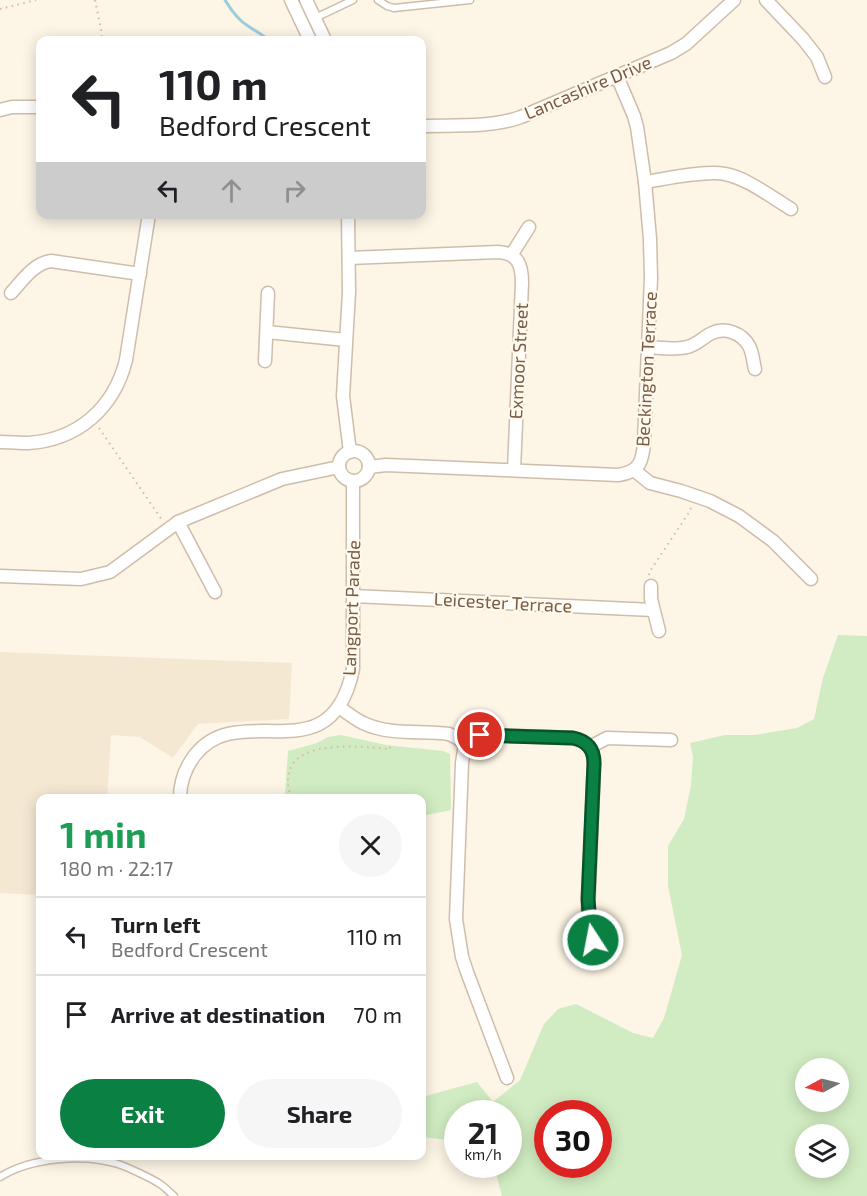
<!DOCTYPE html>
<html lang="en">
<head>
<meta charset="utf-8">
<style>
  body { margin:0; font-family:"Exo 2",sans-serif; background:#f6f6f6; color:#202124; height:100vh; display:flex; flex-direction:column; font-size:22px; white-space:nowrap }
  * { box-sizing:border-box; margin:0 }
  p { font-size:20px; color:#757577 }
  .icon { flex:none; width:33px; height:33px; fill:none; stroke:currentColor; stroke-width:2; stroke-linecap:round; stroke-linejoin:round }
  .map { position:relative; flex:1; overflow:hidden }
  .sheet { position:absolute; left:36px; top:794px; width:390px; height:366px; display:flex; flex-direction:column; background:#fff; border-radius:12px; box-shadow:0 3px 15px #0003 }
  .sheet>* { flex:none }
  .top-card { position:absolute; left:36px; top:36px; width:390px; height:183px; border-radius:12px; box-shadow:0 3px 15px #0003; background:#fff; color:#202124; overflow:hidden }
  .needle { width:39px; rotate:263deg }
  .buttons { position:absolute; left:795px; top:1058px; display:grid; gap:12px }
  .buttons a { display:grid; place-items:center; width:54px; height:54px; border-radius:50%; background:#fff; box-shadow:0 3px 15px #0003; font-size:30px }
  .speed { position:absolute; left:444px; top:1100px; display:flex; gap:12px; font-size:30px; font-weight:700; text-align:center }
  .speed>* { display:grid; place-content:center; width:78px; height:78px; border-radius:50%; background:#fff; box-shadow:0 3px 15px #0003; line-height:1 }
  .speed small { font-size:15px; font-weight:400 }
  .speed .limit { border:9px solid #d22; background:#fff; color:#111 }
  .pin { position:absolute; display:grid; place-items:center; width:51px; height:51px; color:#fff; margin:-26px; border:3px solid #fff; border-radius:50%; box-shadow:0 2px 6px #0007 }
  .me { position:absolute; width:66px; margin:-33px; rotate:349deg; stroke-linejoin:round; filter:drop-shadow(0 0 4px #0008) }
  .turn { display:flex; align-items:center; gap:21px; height:126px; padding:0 24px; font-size:27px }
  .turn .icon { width:78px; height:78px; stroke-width:2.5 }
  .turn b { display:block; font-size:42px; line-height:51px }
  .lanes { display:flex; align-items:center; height:57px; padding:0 24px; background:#0003; justify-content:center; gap:30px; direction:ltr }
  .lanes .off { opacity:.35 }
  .round { display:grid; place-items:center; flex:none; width:63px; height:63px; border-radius:32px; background:#f6f6f6 }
  .summary { display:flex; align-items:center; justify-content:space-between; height:102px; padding:0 24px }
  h1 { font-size:36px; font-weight:700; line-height:45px; color:#1e9e55 }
  .action { display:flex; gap:12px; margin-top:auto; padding:12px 24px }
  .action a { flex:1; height:69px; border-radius:36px; background:#0b8043; color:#fff; font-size:24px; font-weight:700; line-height:69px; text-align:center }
  .action a+a { background:#f6f6f6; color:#202124 }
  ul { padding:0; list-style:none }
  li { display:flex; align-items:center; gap:18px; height:78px; padding:0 24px; border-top:2px solid #e0e0e0 }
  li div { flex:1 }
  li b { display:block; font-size:22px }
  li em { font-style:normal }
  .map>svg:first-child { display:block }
  .residential { fill:#f5e8d3 }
  .green { fill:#d1ecc2; fill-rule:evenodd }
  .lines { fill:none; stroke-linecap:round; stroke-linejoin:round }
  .stream { stroke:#9ecdda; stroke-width:3 }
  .service-casing { stroke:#cfbdab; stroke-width:9 }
  .minor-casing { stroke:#cfbdab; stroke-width:15 }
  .path { stroke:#d9b99e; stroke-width:2; stroke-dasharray:1.5 4.5; stroke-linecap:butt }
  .service { stroke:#fff; stroke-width:6 }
  .minor { stroke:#fff; stroke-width:12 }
  .route-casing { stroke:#07532c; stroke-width:15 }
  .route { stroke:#0b8043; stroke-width:10 }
  .labels { text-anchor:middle; stroke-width:4.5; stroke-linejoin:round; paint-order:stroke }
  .street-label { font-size:18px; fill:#785c49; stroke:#fff9ec }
</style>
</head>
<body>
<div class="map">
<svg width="867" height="1196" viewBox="0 0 867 1196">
  <rect width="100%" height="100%" fill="#fdf5e5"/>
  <polygon class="residential" points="0,652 292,663 289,719 198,724 173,758 140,737 111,735 107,798 40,798 40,895 0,893"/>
  <g class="green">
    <path d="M838,635L867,636V1196H502L494,1166L491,1164H508V1113H458L457,1141L422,1137V1097L477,1082L493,1102L520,1080L544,1024L558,1009L576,1004L633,1033L653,1038L664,1018L682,955L668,886V846L684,819L691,785L693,757L690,743L725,735H755L797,728L814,719L823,678ZM806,1068H838V1101H806ZM548,1113H598V1164H548ZM806,1134H838V1167H806Z"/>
    <polygon points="341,735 386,745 443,751 450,754 451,810 422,816 422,798 281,798 285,795 288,751 317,743 328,737"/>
  </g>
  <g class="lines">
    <path class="stream" d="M225,0C231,10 238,20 248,26C255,31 262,34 268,40"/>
    <g class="service-casing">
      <g id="service">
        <polyline points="378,0 387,6 394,8 470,0"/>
        <polyline points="313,19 353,0"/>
        <path d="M0,1177C30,1158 84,1153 118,1164C127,1167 151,1178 160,1184C165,1187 169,1192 174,1196"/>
      </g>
    </g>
    <g class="minor-casing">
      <g id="minor">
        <polyline points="291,0 310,40"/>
        <polyline points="306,0 325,40"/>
        <polyline points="766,0 803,39 817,57 825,77"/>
        <polyline points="0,110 12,107 40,107"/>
        <path d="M422,126C454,125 490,128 521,117L671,53L686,44L734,0"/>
        <path d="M645,182C665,179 706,170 725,174C747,178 771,197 791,209"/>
        <polyline points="348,214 349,292 343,396 350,452"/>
        <polyline points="512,254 529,227"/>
        <path d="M349,258L498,252C518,253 522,265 522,283L514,470"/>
        <path d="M11,293C22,281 34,263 51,261L140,274"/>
        <polyline points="267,332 346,340"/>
        <path d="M648,347C661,348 674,350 687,347C697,345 703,337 712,333C725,327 742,333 749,346C753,353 753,362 755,369"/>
        <polyline points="265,361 268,293"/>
        <path d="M0,442C9,442 19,443 28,443C78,440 114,408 126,360L149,214"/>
        <circle cx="354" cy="466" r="15"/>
        <path d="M369,467L386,465L618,475C640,472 643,461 644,441L651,278L650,239L645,182L637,127L634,116L617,76"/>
        <polyline points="634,470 650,483 681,491 710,501 739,516 773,541 811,579"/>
        <polyline points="178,522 215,592"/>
        <polyline points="0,576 81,579 110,572 178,522 282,479 339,467"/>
        <polyline points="651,586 651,599 659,631"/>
        <polyline points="353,596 653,610"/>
        <path d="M339,707C347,713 355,719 363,723C391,736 420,730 449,734L457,738L465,744"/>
        <path d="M465,744L474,737L486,735L573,738C587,741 594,749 594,763L588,912L593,940L606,959"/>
        <polyline points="465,744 462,763 456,919 462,957 467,972 507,1078"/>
        <polyline points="590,747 607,738 671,740"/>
        <path d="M180,798C180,782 185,768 195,755C240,697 331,778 353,669V481"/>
      </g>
    </g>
    <g class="path">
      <polyline points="95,0 102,34 101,40"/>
      <polyline points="0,9 36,0"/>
      <polyline points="99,428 162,520"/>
      <polyline points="649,575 650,571 688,514 692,506"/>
      <path d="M291,798C271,736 354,746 390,749V743"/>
    </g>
    <use href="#service" class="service"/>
    <use href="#minor" class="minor"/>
  </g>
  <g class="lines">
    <g class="route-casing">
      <path id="route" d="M480,735L573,738C587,741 594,749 594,763L588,899L590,926L593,940"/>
    </g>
    <use href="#route" class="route"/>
  </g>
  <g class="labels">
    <g class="street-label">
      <text transform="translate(588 88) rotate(-23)" y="6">Lancashire Drive</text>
      <text transform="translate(519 361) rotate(-87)" y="6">Exmoor Street</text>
      <text transform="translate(647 369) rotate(-87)" y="6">Beckington Terrace</text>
      <text transform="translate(503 603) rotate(3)" y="6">Leicester Terrace</text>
      <text transform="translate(352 608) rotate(-88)" y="6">Langport Parade</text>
    </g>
  </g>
</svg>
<div class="buttons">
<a><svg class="needle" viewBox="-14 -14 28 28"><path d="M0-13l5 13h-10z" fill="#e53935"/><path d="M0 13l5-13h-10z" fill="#757577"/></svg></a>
<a><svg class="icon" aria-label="layers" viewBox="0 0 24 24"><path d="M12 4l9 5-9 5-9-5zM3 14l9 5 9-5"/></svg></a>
</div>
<div class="speed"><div>21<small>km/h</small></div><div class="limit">30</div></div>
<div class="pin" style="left:480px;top:735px;background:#d93025"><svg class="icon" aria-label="arrive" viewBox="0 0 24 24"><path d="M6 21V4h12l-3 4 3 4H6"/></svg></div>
<svg class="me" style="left:593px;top:940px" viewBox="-20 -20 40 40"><circle r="17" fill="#0b8043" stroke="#fff" stroke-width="3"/><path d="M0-11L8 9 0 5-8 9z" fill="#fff"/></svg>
<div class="top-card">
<div class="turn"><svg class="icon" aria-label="left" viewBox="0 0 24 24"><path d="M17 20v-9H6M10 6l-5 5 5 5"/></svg><div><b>110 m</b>Bedford Crescent</div></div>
<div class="lanes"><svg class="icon" aria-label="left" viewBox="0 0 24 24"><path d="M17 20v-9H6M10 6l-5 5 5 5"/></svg><svg class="icon off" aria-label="ahead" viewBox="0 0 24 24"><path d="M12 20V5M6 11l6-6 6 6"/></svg><svg class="icon off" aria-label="right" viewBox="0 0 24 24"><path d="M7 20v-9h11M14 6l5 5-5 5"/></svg></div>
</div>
<section class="sheet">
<div class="summary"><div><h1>1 min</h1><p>180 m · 22:17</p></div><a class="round"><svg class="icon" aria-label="close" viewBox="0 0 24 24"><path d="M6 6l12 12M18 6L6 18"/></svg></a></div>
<ul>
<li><svg class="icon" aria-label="left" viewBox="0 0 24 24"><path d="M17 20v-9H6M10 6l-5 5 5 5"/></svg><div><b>Turn left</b><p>Bedford Crescent</p></div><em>110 m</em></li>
<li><svg class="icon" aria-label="arrive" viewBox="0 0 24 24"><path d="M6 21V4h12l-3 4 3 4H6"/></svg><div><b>Arrive at destination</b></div><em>70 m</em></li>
</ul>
<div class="action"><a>Exit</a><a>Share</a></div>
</section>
</div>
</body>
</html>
